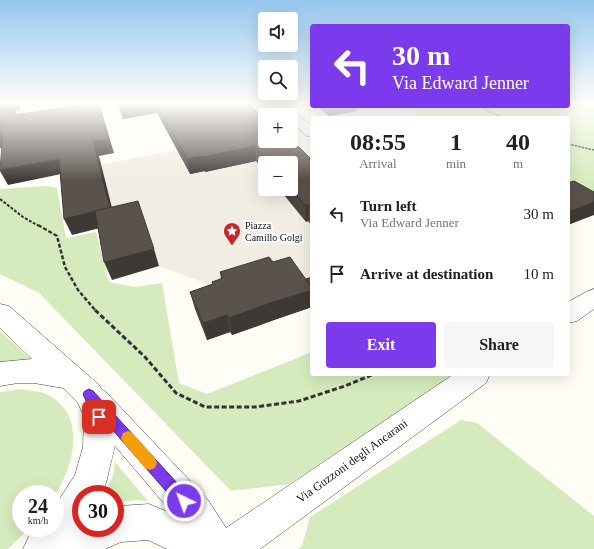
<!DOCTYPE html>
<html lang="en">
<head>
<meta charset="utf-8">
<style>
  body { margin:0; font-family:Georgia,serif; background:#f6f6f6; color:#202124; height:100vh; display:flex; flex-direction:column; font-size:15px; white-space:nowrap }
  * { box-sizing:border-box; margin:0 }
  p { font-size:13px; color:#757577 }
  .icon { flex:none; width:22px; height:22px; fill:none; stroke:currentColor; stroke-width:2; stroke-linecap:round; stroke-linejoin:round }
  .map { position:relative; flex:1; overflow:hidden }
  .drawer { position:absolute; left:310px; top:116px; width:260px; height:260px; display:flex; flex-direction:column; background:#fff; border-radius:4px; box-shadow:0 4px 16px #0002 }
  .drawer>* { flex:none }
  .banner { position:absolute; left:310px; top:24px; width:260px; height:84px; border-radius:4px; box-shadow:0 4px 16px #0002; background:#7c3aed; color:#fff; overflow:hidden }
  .fabs { position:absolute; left:258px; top:12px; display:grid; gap:8px }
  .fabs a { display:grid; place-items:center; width:40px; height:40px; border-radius:4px; background:#fff; box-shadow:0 4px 16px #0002; font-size:20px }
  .speed { position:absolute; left:12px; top:485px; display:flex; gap:8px; font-size:20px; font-weight:700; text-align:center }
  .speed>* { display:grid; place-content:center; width:52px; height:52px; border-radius:50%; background:#fff; box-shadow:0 4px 16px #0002; line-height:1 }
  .speed small { font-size:10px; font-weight:400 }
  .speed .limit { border:6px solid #d22; background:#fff; color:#111 }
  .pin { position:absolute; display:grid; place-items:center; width:34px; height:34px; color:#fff; margin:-17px; border-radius:8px; box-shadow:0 2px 6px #0006 }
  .me { position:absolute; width:44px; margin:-22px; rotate:318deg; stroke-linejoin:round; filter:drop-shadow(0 0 3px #0008) }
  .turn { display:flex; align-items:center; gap:14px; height:84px; padding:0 16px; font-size:18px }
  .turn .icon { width:52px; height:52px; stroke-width:2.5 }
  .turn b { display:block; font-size:28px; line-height:34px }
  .eta { display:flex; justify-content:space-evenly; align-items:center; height:68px; text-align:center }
  .eta b { font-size:24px; font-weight:800; line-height:28px }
  .button { display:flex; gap:8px; margin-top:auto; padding:8px 16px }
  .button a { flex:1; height:46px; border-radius:4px; background:#7c3aed; color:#fff; font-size:16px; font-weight:800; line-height:46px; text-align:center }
  .button a+a { background:#f6f6f6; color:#202124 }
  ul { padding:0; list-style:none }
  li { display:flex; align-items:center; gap:12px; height:60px; padding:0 16px }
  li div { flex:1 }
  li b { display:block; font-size:15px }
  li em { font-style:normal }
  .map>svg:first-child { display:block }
  .green { fill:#d5ebbd }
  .plaza { fill:#f1ede2 }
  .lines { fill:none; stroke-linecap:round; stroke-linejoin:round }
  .minor-casing { stroke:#444; stroke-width:1 }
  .path-far3 { stroke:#333; stroke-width:1.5; stroke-dasharray:2.5 1; stroke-linecap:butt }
  .path-far2 { stroke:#333; stroke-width:2; stroke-dasharray:3 1.5; stroke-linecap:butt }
  .path-far1 { stroke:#333; stroke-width:2.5; stroke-dasharray:4 2; stroke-linecap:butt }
  .path { stroke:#333; stroke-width:3; stroke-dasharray:5 2.5; stroke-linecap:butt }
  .minor { fill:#fff; fill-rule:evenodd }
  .wall { fill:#4d4742 }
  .shaded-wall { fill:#3f3936 }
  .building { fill:#5a524d; stroke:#3f3936 }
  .route { fill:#7c3aed; stroke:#51269a }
  .slow { fill:#f59e0b }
  .labels { text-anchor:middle; stroke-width:4; stroke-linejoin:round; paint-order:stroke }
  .poi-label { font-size:10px; fill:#111; stroke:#fff; text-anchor:start }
  .near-street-label { font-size:12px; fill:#111; stroke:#fff }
</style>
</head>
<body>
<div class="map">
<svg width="594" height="549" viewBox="0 0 594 549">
  <rect width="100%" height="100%" fill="#fffdf5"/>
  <g class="green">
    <path d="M568,104H594V208L568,198V118H427C418,113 409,111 401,106H568Z"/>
    <polygon points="46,186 57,188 66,238 96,232 109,282 135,287 162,283 179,383 207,394 312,352 312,374 458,374 289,484 231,491 39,293 0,274 0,189"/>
    <polygon points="0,331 33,361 0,365"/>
    <path d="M22,389C29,391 39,391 46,394C87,413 75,464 55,495L21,494V528H29L8,549H0V392Z"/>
    <polygon points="461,420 477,423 594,516 594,549 298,549 302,546 310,517"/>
    <polygon points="115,462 148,501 135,500 115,503 115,494 104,494 113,476"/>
  </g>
  <polygon class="plaza" points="175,150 190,174 260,160 265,167 265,189 280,189 279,190 291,205 294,204 295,209 305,222 308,221 312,226 312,301 224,290 159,266 116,225 99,165"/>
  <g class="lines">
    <g class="minor-casing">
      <g id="minor">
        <polygon points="48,104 66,104 64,107 40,115 0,123 0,115 32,109"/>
        <polygon points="272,104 285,104 312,126 312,137 307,136 291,122 291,115 283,115"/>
        <polygon points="594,289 594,309 577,321 568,323 568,302 586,292"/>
        <path d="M0,304L9,306L99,385L102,390L105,391L208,500L226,528L454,374H490L486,383L260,549H167L148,540L121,542L105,549H23L29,536L36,528H55V506L75,475L83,447L84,417L78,403L63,388L34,383H18L0,386V362L32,359L0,328ZM115,446L173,514L149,504L120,506L115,508V528H81V494H101L106,483Z"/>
      </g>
    </g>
    <g class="path-far3">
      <polyline points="476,106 504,118"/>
      <polyline points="568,144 594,150"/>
    </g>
    <polyline class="path-far2" points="0,199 23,217 39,226"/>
    <polyline class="path-far1" points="38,225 57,236 65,267 78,290 96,311"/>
    <polyline class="path" points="95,310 145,357 176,393 205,407 255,407 299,401 345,386 374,374"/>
    <use href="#minor" class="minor"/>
  </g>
  <g class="wall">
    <polygon points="118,104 249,104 265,141 312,160 312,226 308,221 306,222 279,189 291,189 291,163 265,163 265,172 256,161 205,172 205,171 190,174 157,113 123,119"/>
    <polygon points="316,106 358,106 357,111 329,116"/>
    <polygon points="273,262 306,280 312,277 312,307 274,320 232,335 230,332 207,340 195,309 190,292 212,284 212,282 221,279 220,272"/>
  </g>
  <g class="shaded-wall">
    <polygon points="0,104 20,104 20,110 15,111 20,121 0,115"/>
    <polygon points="99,104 114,153 99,156 116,224 72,235 64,219 93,141"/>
    <polygon points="130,104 155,104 157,113 123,119 119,105"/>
    <polygon points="330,106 358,106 357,111 329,116"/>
    <polygon points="3,132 11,146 0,148 0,133"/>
    <polygon points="255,146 256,161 205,172 203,157"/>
    <polygon points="202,156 205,171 190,174 187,159"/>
    <polygon points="59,159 66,173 8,185 0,171 0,170"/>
    <polygon points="594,202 594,215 568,225 568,212"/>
    <polygon points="308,205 308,221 306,222 306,206"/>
    <polygon points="154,249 159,266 112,280 104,262"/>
    <polygon points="312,290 312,307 274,320 232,335 229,318 273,302"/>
    <polygon points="227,315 230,332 207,340 203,323"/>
  </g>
  <g class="building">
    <polygon points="89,104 99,104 109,139 93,141 110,208 64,219 59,159 0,170 3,132 0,133 0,110 13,107 13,115"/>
    <polygon points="119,104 130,104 119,105"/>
    <polygon points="156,104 249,104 265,120 265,141 291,141 291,139 312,160 312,165 311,166 312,166 312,209 308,205 306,206 291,188 291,163 269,163 255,146 203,157 202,156 187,159"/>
    <polygon points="574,181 594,192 594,202 568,212 568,183"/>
    <polygon points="138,201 154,249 104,262 95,211"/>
    <polygon points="269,257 273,262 290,257 312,288 312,290 273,302 229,318 227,315 203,323 190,292 213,284 212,282 223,278 220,272"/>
    <polygon points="312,277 312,287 306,279"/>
  </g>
  <linearGradient id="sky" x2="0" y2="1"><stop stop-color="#95c6ee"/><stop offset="0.57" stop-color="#fffefa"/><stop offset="1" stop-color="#fffefa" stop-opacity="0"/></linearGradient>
  <rect width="594" height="181" fill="url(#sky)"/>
  <polygon class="route" points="89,389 93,391 189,496 191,501 189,506 184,508 179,506 104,420 99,423 95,421 83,394 85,391"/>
  <polygon class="slow" points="128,431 132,433 155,458 157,463 155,468 150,470 145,468 123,442 121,438 123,433"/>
  <defs>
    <g id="sight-pin" transform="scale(0.9)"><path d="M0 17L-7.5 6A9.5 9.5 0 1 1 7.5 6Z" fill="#c4262e" stroke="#fff"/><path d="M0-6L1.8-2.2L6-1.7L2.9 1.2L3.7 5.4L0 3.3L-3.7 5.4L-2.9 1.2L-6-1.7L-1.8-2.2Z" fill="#fff"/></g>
  </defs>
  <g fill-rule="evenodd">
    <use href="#sight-pin" x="232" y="231"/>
  </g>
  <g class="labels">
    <g class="poi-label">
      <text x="245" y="229">Piazza<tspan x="245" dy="12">Camillo Golgi</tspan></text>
    </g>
    <g class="near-street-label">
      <text transform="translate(352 461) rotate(-36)" y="4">Via Guzzoni degli Ancarani</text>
    </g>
  </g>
</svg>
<div class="fabs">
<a><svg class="icon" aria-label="sound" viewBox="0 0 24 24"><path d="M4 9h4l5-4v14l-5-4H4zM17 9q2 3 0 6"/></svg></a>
<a><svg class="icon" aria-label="search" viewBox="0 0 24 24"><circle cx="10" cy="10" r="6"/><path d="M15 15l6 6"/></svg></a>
<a>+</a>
<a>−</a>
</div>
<div class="speed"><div>24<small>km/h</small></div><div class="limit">30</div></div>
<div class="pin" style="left:99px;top:417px;background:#d93025"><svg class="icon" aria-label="arrive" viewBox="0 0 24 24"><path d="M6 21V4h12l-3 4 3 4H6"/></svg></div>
<svg class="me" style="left:184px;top:501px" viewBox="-20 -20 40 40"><circle r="17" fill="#7c3aed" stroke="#fff" stroke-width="3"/><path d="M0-11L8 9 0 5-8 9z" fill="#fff"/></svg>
<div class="banner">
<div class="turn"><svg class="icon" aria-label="left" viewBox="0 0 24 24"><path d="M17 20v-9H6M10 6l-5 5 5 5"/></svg><div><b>30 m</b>Via Edward Jenner</div></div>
</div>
<section class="drawer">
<div class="eta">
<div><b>08:55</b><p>Arrival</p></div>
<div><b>1</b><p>min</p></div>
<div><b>40</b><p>m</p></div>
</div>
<ul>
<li><svg class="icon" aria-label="left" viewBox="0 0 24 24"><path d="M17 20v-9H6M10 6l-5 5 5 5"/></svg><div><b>Turn left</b><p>Via Edward Jenner</p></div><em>30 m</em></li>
<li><svg class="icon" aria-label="arrive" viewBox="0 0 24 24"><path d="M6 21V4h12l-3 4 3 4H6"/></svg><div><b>Arrive at destination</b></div><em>10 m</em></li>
</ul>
<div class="button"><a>Exit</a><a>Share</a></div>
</section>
</div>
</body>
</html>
